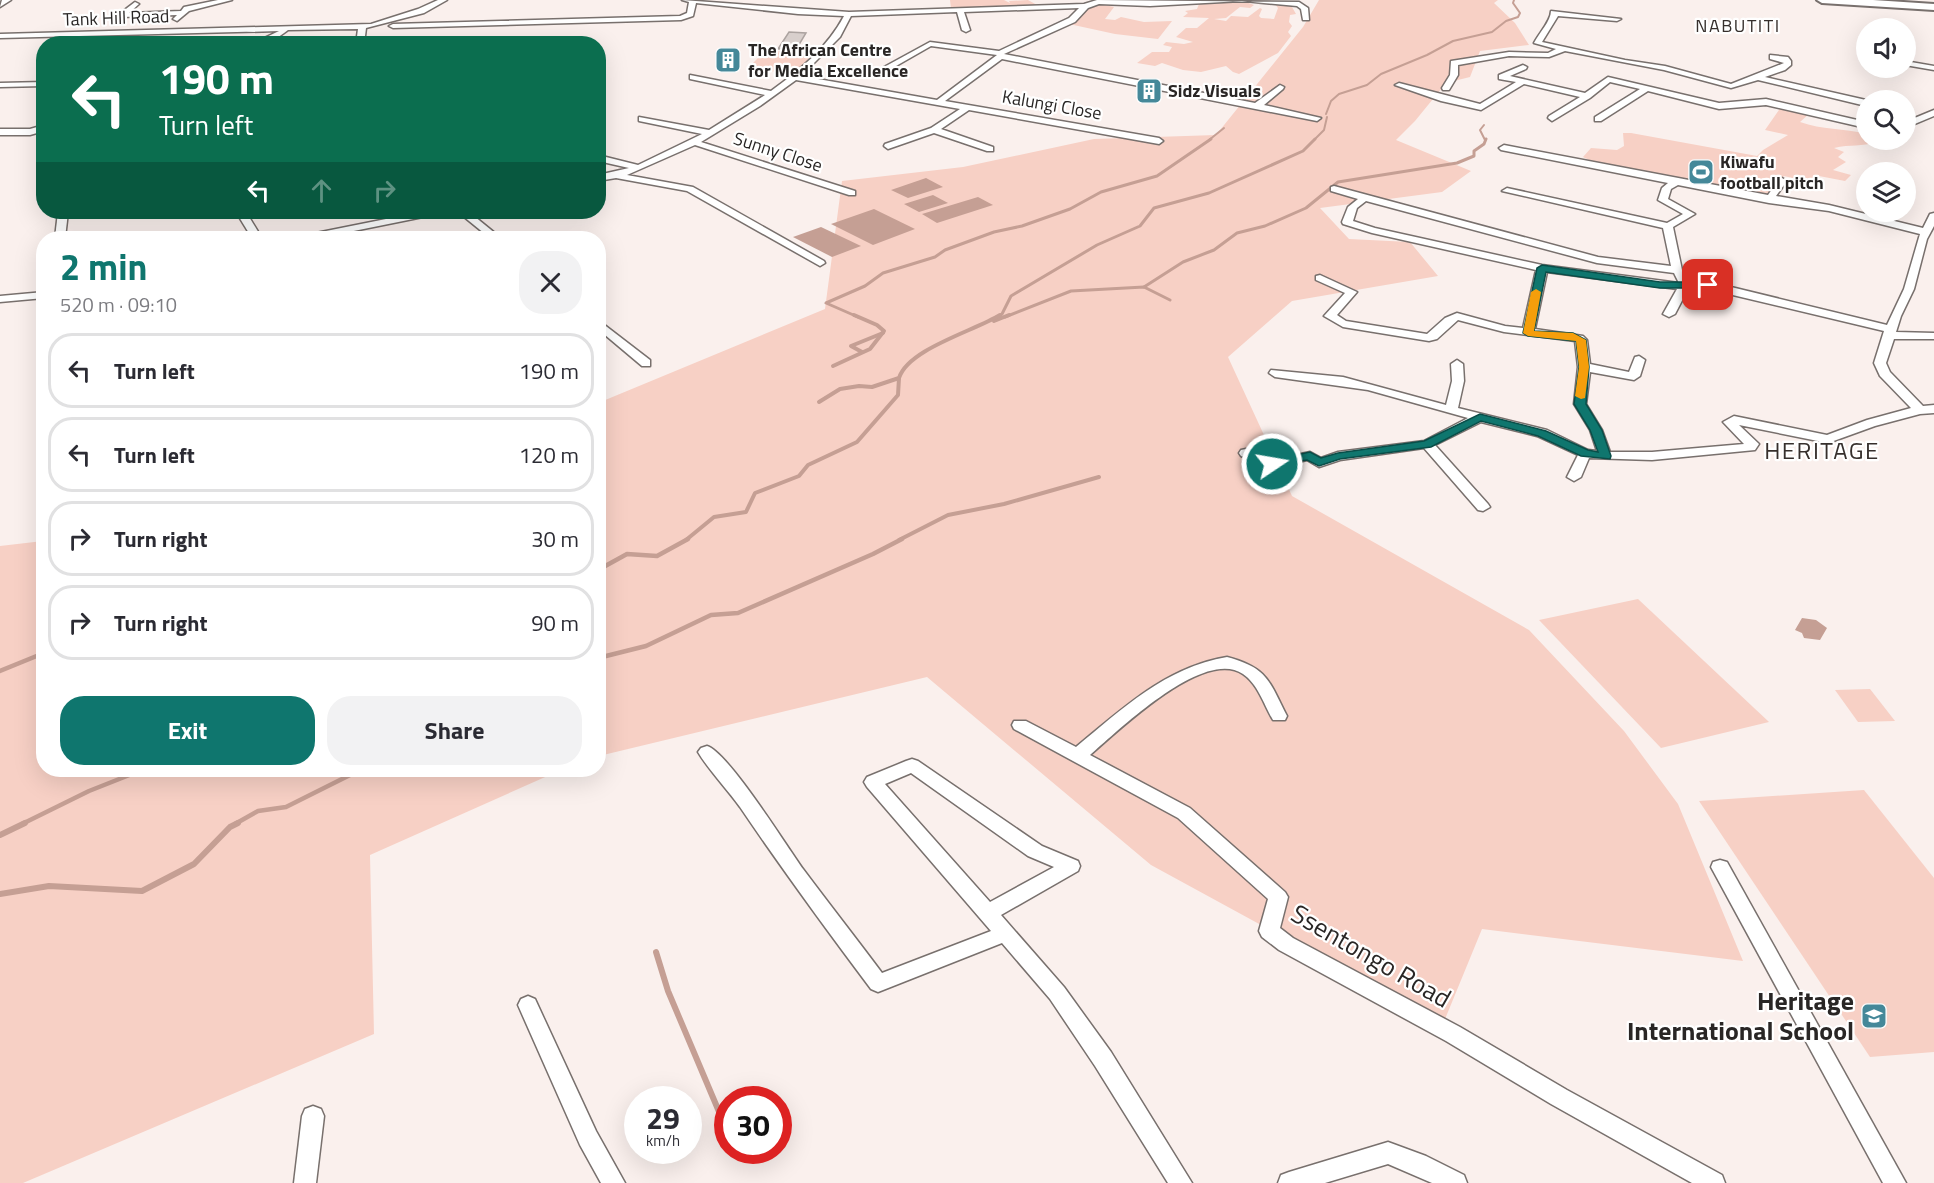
<!DOCTYPE html>
<html lang="en">
<head>
<meta charset="utf-8">
<style>
  body { margin:0; font-family:"Titillium Web",sans-serif; background:#f2f2f3; color:#2b2b33; height:100vh; display:flex; flex-direction:column; font-size:22px; white-space:nowrap }
  * { box-sizing:border-box; margin:0 }
  p { font-size:20px; color:#7c7c81 }
  .icon { flex:none; width:33px; height:33px; fill:none; stroke:currentColor; stroke-width:2; stroke-linecap:round; stroke-linejoin:round }
  .map { position:relative; flex:1; overflow:hidden }
  .details { position:absolute; left:36px; top:231px; width:570px; height:546px; display:flex; flex-direction:column; background:#fff; border-radius:24px; box-shadow:0 6px 24px #0002 }
  .details>* { flex:none }
  .hud { position:absolute; left:36px; top:36px; width:570px; height:183px; border-radius:24px; box-shadow:0 6px 24px #0002; background:#0b6e4f; color:#fff; overflow:hidden }
  .fabs { position:absolute; left:1856px; top:18px; display:grid; gap:12px }
  .fabs a { display:grid; place-items:center; width:60px; height:60px; border-radius:50%; background:#fff; box-shadow:0 6px 24px #0002; font-size:30px }
  .speed { position:absolute; left:624px; top:1086px; display:flex; gap:12px; font-size:30px; font-weight:700; text-align:center }
  .speed>* { display:grid; place-content:center; width:78px; height:78px; border-radius:50%; background:#fff; box-shadow:0 6px 24px #0002; line-height:1 }
  .speed small { font-size:15px; font-weight:400 }
  .speed .limit { border:9px solid #d22; background:#fff; color:#111 }
  .pin { position:absolute; display:grid; place-items:center; width:51px; height:51px; color:#fff; margin:-26px; border-radius:12px; box-shadow:0 3px 9px #0006 }
  .me { position:absolute; width:66px; margin:-33px; rotate:78deg; stroke-linejoin:round; filter:drop-shadow(0 0 4px #0008) }
  .turn { display:flex; align-items:center; gap:21px; height:126px; padding:0 24px; font-size:27px }
  .turn .icon { width:78px; height:78px; stroke-width:2.5 }
  .turn b { display:block; font-size:42px; line-height:51px }
  .lanes { display:flex; align-items:center; height:57px; padding:0 24px; background:#0003; justify-content:center; gap:30px; direction:ltr }
  .lanes .off { opacity:.35 }
  .round { display:grid; place-items:center; flex:none; width:63px; height:63px; border-radius:24px; background:#f2f2f3 }
  .overview { display:flex; align-items:center; justify-content:space-between; height:102px; padding:0 24px }
  h1 { font-size:36px; font-weight:700; line-height:45px; color:#0f766e }
  .action { display:flex; gap:12px; margin-top:auto; padding:12px 24px }
  .action a { flex:1; height:69px; border-radius:24px; background:#0f766e; color:#fff; font-size:24px; font-weight:700; line-height:69px; text-align:center }
  .action a+a { background:#f2f2f3; color:#2b2b33 }
  ul { padding:0; list-style:none }
  li { display:flex; align-items:center; gap:18px; height:75px; margin:0 12px 9px; padding:0 12px; border:3px solid #e1e1e2; border-radius:24px }
  li div { flex:1 }
  li b { display:block; font-size:22px }
  li em { font-style:normal }
  .map>svg:first-child { display:block }
  .green { fill:#f7d0c5 }
  .water { fill:#c59f94 }
  .lines { fill:none; stroke-linecap:round; stroke-linejoin:round }
  .stream-far4 { stroke:#c59f94; stroke-width:2 }
  .stream-far3 { stroke:#c59f94; stroke-width:3 }
  .stream-far2 { stroke:#c59f94; stroke-width:4 }
  .stream-far1 { stroke:#c59f94; stroke-width:4.5 }
  .stream { stroke:#c59f94; stroke-width:6 }
  .building { fill:#d8cfcc; stroke:#aca3a0; stroke-width:1.5 }
  .street-casing { stroke:#78706d; stroke-width:3 }
  .secondary-casing { stroke:#78706d; stroke-width:4 }
  .street { fill:#fff; fill-rule:evenodd }
  .secondary { fill:#fff; fill-rule:evenodd }
  .route { fill:#0f766e; stroke:#0a4d48; stroke-width:1.5 }
  .slow { fill:#f59e0b }
  .labels { text-anchor:middle; stroke-width:4.5; stroke-linejoin:round; paint-order:stroke }
  .far-street-label { font-size:18px; fill:#292625; stroke:#fff }
  .far-neighbourhood-label { font-size:18px; letter-spacing:1.5px; fill:#362f2c; stroke:#fff }
  .far-poi-label { font-size:18px; font-weight:bold; fill:#292625; stroke:#fff; text-anchor:start }
  .quarter-label { font-size:24px; letter-spacing:1.5px; fill:#362f2c; stroke:#fff }
  .near-street-label { font-size:26px; fill:#292625; stroke:#fff }
  .near-poi-label { font-size:26px; font-weight:bold; fill:#292625; stroke:#fff; text-anchor:end }
</style>
</head>
<body>
<div class="map">
<svg width="1934" height="1183" viewBox="0 0 1934 1183">
  <rect width="100%" height="100%" fill="#faf0ed"/>
  <g class="green">
    <polygon points="950,0 1004,0 1010,3 1009,1 1028,0 1037,5 951,8"/>
    <polygon points="1319,0 1498,0 1494,3 1515,23 1529,45 1480,51 1470,77 1446,83 1415,121 1396,140 1471,171 1442,192 1320,208 1349,239 1410,242 1438,276 1292,301 1228,357 1292,496 1529,630 1624,731 1678,804 1743,961 1482,929 1443,1024 1151,865 927,677 599,756 598,403 825,309 842,181 963,167 1094,139 1216,135 1303,27"/>
    <polygon points="1246,2 1254,5 1250,8 1240,7 1226,18 1214,19 1226,21 1231,16 1248,17 1260,8 1262,9 1259,16 1261,18 1274,19 1278,8 1275,4 1259,3 1264,2 1296,5 1292,7 1296,14 1290,15 1289,22 1292,26 1288,32 1291,36 1278,53 1239,74 1233,72 1226,66 1201,72 1183,70 1162,63 1155,66 1137,63 1152,52 1169,52 1172,47 1163,45 1166,42 1184,44 1193,42 1176,37 1186,28 1197,28 1209,18 1183,17 1188,13 1185,11 1197,9 1199,4"/>
    <polygon points="1101,4 1114,7 1105,19 1115,20 1121,17 1144,22 1172,21 1158,39 1115,34 1069,24 1086,9"/>
    <polygon points="765,51 818,51 792,74 748,68"/>
    <path d="M1781,107L1810,113L1800,122C1822,130 1844,128 1866,134V140H1876L1877,142C1861,147 1851,144 1834,148L1844,152L1838,157L1846,162L1833,170L1851,175L1845,181L1819,176L1813,183L1784,176L1765,198L1597,164L1583,157L1591,148L1617,150L1624,146L1623,133H1631L1757,156L1763,150L1788,135L1765,130Z"/>
    <polygon points="43,541 44,770 561,770 370,855 374,1034 23,1183 0,1183 0,546"/>
    <polygon points="1638,599 1769,722 1661,748 1539,620"/>
    <polygon points="1870,689 1895,721 1858,722 1835,690"/>
    <polygon points="1864,790 1934,878 1934,1052 1870,1057 1699,801"/>
  </g>
  <g class="water">
    <polygon points="926,178 943,187 908,198 891,190"/>
    <polygon points="933,195 948,203 919,212 904,204"/>
    <polygon points="978,197 993,205 937,223 922,214"/>
    <polygon points="874,209 915,229 873,245 831,224"/>
    <polygon points="821,227 861,246 832,257 793,237"/>
    <polygon points="1802,618 1816,620 1827,628 1820,640 1804,638 1802,633 1795,630"/>
  </g>
  <g class="lines">
    <g class="stream-far4">
      <polyline points="1326,114 1331,101 1339,94 1367,85 1381,74 1427,55 1453,41 1492,32 1506,21 1518,17 1520,13 1513,3 1514,0"/>
      <polyline points="1484,125 1480,130 1485,140"/>
      <polyline points="1209,140 1224,128"/>
      <polyline points="1314,140 1324,130 1327,117"/>
    </g>
    <g class="stream-far3">
      <polyline points="1144,287 1183,262 1214,250 1237,233 1265,226 1306,208 1338,182 1457,163 1474,156 1474,151 1484,144 1486,139"/>
      <polyline points="858,317 826,303 865,286 883,273 935,257 945,250 994,232 1022,226 1070,209 1101,192 1157,176 1211,139"/>
      <polyline points="998,317 1002,314 1011,296 1097,245 1140,226 1154,208 1209,193 1303,151 1315,139"/>
      <polyline points="1005,317 1071,291 1144,287 1170,300"/>
    </g>
    <g class="stream-far2">
      <polyline points="994,321 1009,315"/>
      <polyline points="862,352 851,346 883,333"/>
      <polyline points="833,366 870,349 884,331 877,325 854,315"/>
      <path d="M819,402L840,389L859,386L872,387L899,378C908,349 974,331 1000,315"/>
      <polyline points="686,540 714,517 746,512 755,493 799,476 808,465 857,442 898,395 899,378"/>
      <polyline points="899,540 948,515 1004,504 1099,477"/>
    </g>
    <g class="stream-far1">
      <polyline points="598,570 627,554 657,556 688,539"/>
      <polyline points="598,658 646,646 711,615 738,613 873,554 902,539"/>
      <polyline points="0,671 44,653"/>
      <polyline points="22,824 89,791 142,770"/>
      <polyline points="235,824 258,811 286,807 360,770"/>
    </g>
    <g class="stream">
      <polyline points="0,835 25,823"/>
      <polyline points="0,894 49,886 142,891 194,864 230,827 238,823"/>
      <polyline points="656,952 668,991 728,1133"/>
    </g>
  </g>
  <polygon class="building" points="789,32 806,33 797,48 778,49"/>
  <g class="lines">
    <g class="street-casing">
      <g id="street">
        <polygon points="2,0 11,0 0,7"/>
        <polygon points="218,0 232,0 189,11 177,21 173,19 177,15 122,17 118,15 135,2 139,4 129,13 181,11 184,7"/>
        <path d="M438,0H447L424,13L366,28L364,44H356L358,29L288,30C277,39 266,44 252,44L279,31L0,38V34L371,24L418,9Z"/>
        <path d="M682,0L849,12L1084,4L1097,0L1299,2L1308,8L1309,20H1303L1301,9L1297,6L1242,1L1150,6L1099,4L1088,8L1075,22L1004,54L1255,103L1280,85L1284,87L1283,89L1264,105L1321,118L1317,121L1002,59L945,101L1159,138L1163,141L1159,144L969,110L941,129L993,147V151H987L934,133L888,149L884,146L885,144L931,128L960,109L796,80L760,106L701,142L855,191V195H849L695,145L627,175L693,187L824,261L825,263L820,266L687,191L616,178L598,181V175L629,168L598,161V155L638,165L702,134L639,121V117L709,130L765,95L690,79V75L771,91C800,70 827,48 844,16L798,14L696,3L693,16L681,20L393,28L389,26L393,24L680,16L687,13L689,2ZM1079,8L1069,18L999,51L930,42L875,72L882,74L931,46L997,55L937,100L801,76L840,37L851,16L957,12L962,30L966,32L970,30L964,12Z"/>
        <path d="M1551,11L1621,19L1617,21L1558,16L1542,42L1625,60L1665,66L1731,84L1784,63L1770,59V55L1788,57L1791,61V65L1785,70L1765,77L1866,100V106L1758,80L1731,88L1664,70L1565,51L1549,57L1509,56L1458,65V75L1449,90H1443L1442,88L1450,75L1451,61L1509,52L1548,53L1556,49L1534,43C1539,33 1551,21 1551,11Z"/>
        <polygon points="1905,61 1934,66 1934,70 1905,65"/>
        <polygon points="1523,65 1527,67 1526,69 1510,76 1585,93 1608,77 1719,103 1766,99 1866,122 1866,128 1766,105 1719,109 1648,91 1601,121 1595,121 1595,117 1640,89 1610,82 1590,98 1552,121 1548,118 1549,116 1580,97 1524,84 1481,110 1441,101 1395,85 1399,83 1480,104 1516,82 1499,79 1499,75"/>
        <polygon points="44,82 44,86 0,87 0,83"/>
        <polygon points="1934,110 1934,116 1905,128 1905,122"/>
        <polygon points="44,125 44,131 30,135 0,135 0,129 30,129"/>
        <path d="M1504,145L1768,195L1779,179L1782,178L1787,181L1776,196L1829,205L1923,228L1930,214L1934,213V226L1927,239L1914,289L1901,316L1896,332L1934,333V339H1894L1886,363L1890,372L1923,406L1934,405V413L1920,414L1875,426L1828,443L1739,425L1759,444L1755,450L1652,460L1589,458L1581,477L1574,481L1567,477L1578,455L1537,436L1481,422L1435,445L1488,504L1490,507L1483,511L1478,510L1424,448L1340,460L1319,467L1307,460L1272,468L1241,456L1239,453L1241,450L1246,449L1273,460L1310,452L1321,458L1338,452L1424,441L1468,418L1368,390L1275,377L1269,373L1271,370L1343,377L1446,405L1452,381L1451,364L1457,360L1463,364L1464,381L1458,408L1547,430L1588,450L1597,451L1590,430L1574,404L1578,367L1575,341L1504,332L1458,320L1437,339L1429,341L1343,327L1324,316L1345,293L1316,280V276L1320,275L1357,292L1337,315L1346,321L1427,334L1445,318L1457,313L1505,326L1523,328L1536,270L1372,233L1343,224L1342,222L1348,207L1358,199L1331,191V187L1334,186L1598,257L1671,266L1663,228L1502,191L1507,188L1667,223L1683,214L1658,200L1662,188L1668,183L1501,150L1499,148ZM1678,185L1769,203L1829,211L1920,234L1904,289L1887,325L1727,286L1699,281L1689,283L1682,270L1673,227L1695,214L1668,199L1671,189ZM1366,201L1597,263L1674,273L1679,283L1542,265L1375,228L1353,221L1357,208ZM1547,272L1677,289L1663,314L1669,317L1675,314L1688,289L1699,287L1884,331L1874,363L1880,376L1911,408L1867,420L1827,435L1734,416L1723,422L1744,444L1652,452H1610L1602,430L1586,404L1590,372L1634,380L1640,376L1645,360L1639,356L1635,357L1629,372L1590,364L1587,340L1583,336L1535,329Z"/>
        <polygon points="58,212 68,212 65,238 55,238"/>
        <polygon points="236,212 246,212 262,238 252,238"/>
        <polygon points="421,212 438,212 433,215 319,238 301,238 306,235"/>
        <polygon points="458,212 469,212 501,238 490,238"/>
        <polygon points="44,292 44,298 0,302 0,296"/>
        <polygon points="598,320 650,360 650,366 642,366 598,329"/>
        <path d="M1227,657C1268,668 1269,681 1287,716L1285,720H1273C1264,705 1258,684 1243,674C1204,647 1118,731 1090,755L1190,808L1285,892L1288,897L1280,928L1293,938L1460,1027L1567,1090L1722,1175L1725,1183H1692L1551,1104L1446,1041L1279,950L1262,937L1259,931L1268,899L1178,818L1014,729L1012,725L1014,721H1026L1076,747C1122,709 1166,667 1227,657Z"/>
        <path d="M707,746C728,752 787,847 803,869C829,904 856,938 882,973L991,931L867,787L864,782L867,777L906,761L912,759L918,761L1042,846L1078,861L1080,866L1078,871L1001,915L1064,987L1111,1052L1192,1183H1168L1095,1066L1050,999L1002,943L878,992L871,989C826,929 782,869 740,807C727,789 708,769 698,752L701,748ZM911,773L1028,856L1054,867L990,902L885,784Z"/>
        <polygon points="1720,860 1727,862 1906,1183 1883,1183 1711,867 1713,862"/>
        <polygon points="528,996 535,999 596,1131 625,1183 601,1183 580,1145 518,1005 521,999"/>
        <polygon points="313,1106 321,1109 324,1116 316,1183 294,1183 302,1116 305,1109"/>
        <polygon points="1388,1142 1426,1156 1464,1175 1467,1183 1432,1183 1388,1164 1325,1183 1278,1183 1281,1175 1289,1172"/>
      </g>
    </g>
    <g class="secondary-casing">
      <polygon id="secondary" points="1817,0 1873,0 1934,4 1934,10 1822,3"/>
    </g>
    <use href="#street" class="street"/>
    <use href="#secondary" class="secondary"/>
  </g>
  <polygon class="route" points="1542,265 1660,282 1708,282 1713,285 1708,288 1660,288 1546,272 1534,331 1573,333 1586,340 1589,367 1586,404 1602,430 1611,456 1610,459 1581,456 1538,436 1481,421 1431,447 1340,459 1319,466 1307,460 1268,466 1268,461 1310,452 1321,458 1338,453 1424,441 1480,414 1546,431 1588,450 1598,452 1590,430 1574,404 1579,367 1576,341 1528,336 1523,333 1537,268"/>
  <polygon class="slow" points="1536,289 1541,292 1534,331 1573,333 1586,340 1589,367 1585,398 1581,399 1575,396 1579,367 1576,341 1528,336 1523,333 1531,292"/>
  <defs>
    <g id="building-square" transform="scale(1.35)"><rect x="-9" y="-9" width="18" height="18" rx="4" fill="#458899" stroke="#fff"/><path d="M-4-6H4V6H1V3H-1V6H-4ZM-2.5-4.3h1.7v1.8h-1.7ZM.8-4.3h1.7v1.8H.8ZM-2.5-1h1.7V.8h-1.7ZM.8-1h1.7V.8H.8Z" fill="#fff"/></g>
    <g id="stadium-square" transform="scale(1.35)"><rect x="-9" y="-9" width="18" height="18" rx="4" fill="#458899" stroke="#fff"/><path d="M0-5a6.5 5 0 1 0 0 10a6.5 5 0 1 0 0-10ZM-3.5-1.8h7v3.6h-7Z" fill="#fff"/></g>
    <g id="school-square" transform="scale(1.35)"><rect x="-9" y="-9" width="18" height="18" rx="4" fill="#458899" stroke="#fff"/><path d="M0-5L7-2L0 1L-7-2ZM-4 1L0 2.5L4 1V4Q0 6-4 4Z" fill="#fff"/></g>
  </defs>
  <g fill-rule="evenodd">
    <use href="#building-square" x="728" y="60"/>
    <use href="#building-square" x="1149" y="91"/>
    <use href="#stadium-square" x="1701" y="172"/>
    <use href="#school-square" x="1874" y="1016"/>
  </g>
  <g class="labels">
    <g class="far-street-label">
      <text transform="translate(116 18) rotate(-2)" y="6">Tank Hill Road</text>
      <text transform="translate(1052 105) rotate(10)" y="6">Kalungi Close</text>
      <text transform="translate(778 152) rotate(18)" y="6">Sunny Close</text>
    </g>
    <g class="far-neighbourhood-label">
      <text x="1738" y="32">NABUTITI</text>
    </g>
    <g class="far-poi-label">
      <text x="748" y="56">The African Centre<tspan x="748" dy="21">for Media Excellence</tspan></text>
      <text x="1168" y="97">Sidz Visuals</text>
      <text x="1720" y="168">Kiwafu<tspan x="1720" dy="21">football pitch</tspan></text>
    </g>
    <g class="quarter-label">
      <text x="1822" y="459">HERITAGE</text>
    </g>
    <g class="near-street-label">
      <text transform="translate(1371 956) rotate(30)" y="9">Ssentongo Road</text>
    </g>
    <g class="near-poi-label">
      <text x="1854" y="1010">Heritage<tspan x="1854" dy="30">International School</tspan></text>
    </g>
  </g>
</svg>
<div class="fabs">
<a><svg class="icon" aria-label="sound" viewBox="0 0 24 24"><path d="M4 9h4l5-4v14l-5-4H4zM17 9q2 3 0 6"/></svg></a>
<a><svg class="icon" aria-label="search" viewBox="0 0 24 24"><circle cx="10" cy="10" r="6"/><path d="M15 15l6 6"/></svg></a>
<a><svg class="icon" aria-label="layers" viewBox="0 0 24 24"><path d="M12 4l9 5-9 5-9-5zM3 14l9 5 9-5"/></svg></a>
</div>
<div class="speed"><div>29<small>km/h</small></div><div class="limit">30</div></div>
<div class="pin" style="left:1708px;top:285px;background:#d93025"><svg class="icon" aria-label="arrive" viewBox="0 0 24 24"><path d="M6 21V4h12l-3 4 3 4H6"/></svg></div>
<svg class="me" style="left:1272px;top:464px" viewBox="-20 -20 40 40"><circle r="17" fill="#0f766e" stroke="#fff" stroke-width="3"/><path d="M0-11L8 9 0 5-8 9z" fill="#fff"/></svg>
<div class="hud">
<div class="turn"><svg class="icon" aria-label="left" viewBox="0 0 24 24"><path d="M17 20v-9H6M10 6l-5 5 5 5"/></svg><div><b>190 m</b>Turn left</div></div>
<div class="lanes"><svg class="icon" aria-label="left" viewBox="0 0 24 24"><path d="M17 20v-9H6M10 6l-5 5 5 5"/></svg><svg class="icon off" aria-label="ahead" viewBox="0 0 24 24"><path d="M12 20V5M6 11l6-6 6 6"/></svg><svg class="icon off" aria-label="right" viewBox="0 0 24 24"><path d="M7 20v-9h11M14 6l5 5-5 5"/></svg></div>
</div>
<section class="details">
<div class="overview"><div><h1>2 min</h1><p>520 m · 09:10</p></div><a class="round"><svg class="icon" aria-label="close" viewBox="0 0 24 24"><path d="M6 6l12 12M18 6L6 18"/></svg></a></div>
<ul>
<li><svg class="icon" aria-label="left" viewBox="0 0 24 24"><path d="M17 20v-9H6M10 6l-5 5 5 5"/></svg><div><b>Turn left</b></div><em>190 m</em></li>
<li><svg class="icon" aria-label="left" viewBox="0 0 24 24"><path d="M17 20v-9H6M10 6l-5 5 5 5"/></svg><div><b>Turn left</b></div><em>120 m</em></li>
<li><svg class="icon" aria-label="right" viewBox="0 0 24 24"><path d="M7 20v-9h11M14 6l5 5-5 5"/></svg><div><b>Turn right</b></div><em>30 m</em></li>
<li><svg class="icon" aria-label="right" viewBox="0 0 24 24"><path d="M7 20v-9h11M14 6l5 5-5 5"/></svg><div><b>Turn right</b></div><em>90 m</em></li>
</ul>
<div class="action"><a>Exit</a><a>Share</a></div>
</section>
</div>
</body>
</html>
